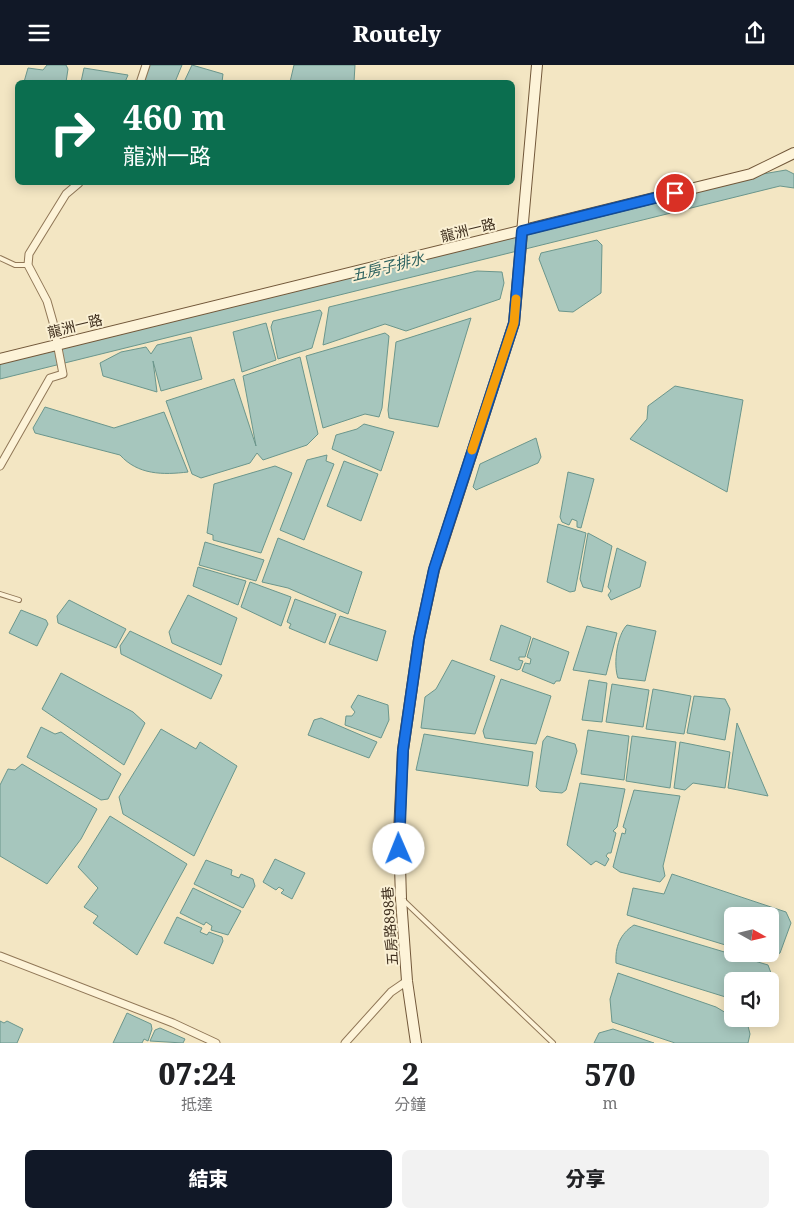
<!DOCTYPE html>
<html lang="zh-TW">
<head>
<meta charset="utf-8">
<style>
  body { margin:0; font-family:"Noto Serif","Noto Sans TC",serif; background:#f2f2f2; color:#202124; height:100vh; display:flex; flex-direction:column; font-size:19px; white-space:nowrap }
  * { box-sizing:border-box; margin:0 }
  p { font-size:16px; color:#757577 }
  .icon { flex:none; width:28px; height:28px; fill:none; stroke:currentColor; stroke-width:2; stroke-linecap:round; stroke-linejoin:round }
  .map { position:relative; height:978px; overflow:hidden }
  .sheet { display:flex; flex-direction:column; background:#fff; flex:1 }
  .sheet>* { flex:none }
  .banner { position:absolute; left:15px; top:15px; width:500px; height:105px; border-radius:8px; box-shadow:0 2px 12px #0003; background:#0b6e4f; color:#fff; overflow:hidden }
  .needle { width:32px; rotate:98deg }
  .tools { position:absolute; left:724px; top:842px; display:grid; gap:10px }
  .tools a { display:grid; place-items:center; width:55px; height:55px; border-radius:8px; background:#fff; box-shadow:0 2px 12px #0003; font-size:25px }
  .pin { position:absolute; display:grid; place-items:center; width:42px; height:42px; color:#fff; margin:-21px; border:2px solid #fff; border-radius:50%; box-shadow:0 1px 5px #0007 }
  .me { position:absolute; width:55px; margin:-28px; rotate:359deg; stroke-linejoin:round; filter:drop-shadow(0 0 4px #0008) }
  .turn { display:flex; align-items:center; gap:18px; height:105px; padding:0 25px; font-size:22px }
  .turn .icon { width:65px; height:65px; stroke-width:2.5 }
  .turn b { display:block; font-size:35px; line-height:42px }
  .eta { display:flex; justify-content:space-evenly; align-items:center; height:85px; text-align:center }
  .eta b { font-size:30px; font-weight:800; line-height:35px }
  .cta { display:flex; gap:10px; margin-top:auto; padding:10px 25px }
  .cta a { flex:1; height:58px; border-radius:8px; background:#111827; color:#fff; font-size:20px; font-weight:800; line-height:58px; text-align:center }
  .cta a+a { background:#f2f2f2; color:#202124 }
  header { display:flex; justify-content:space-between; align-items:center; height:65px; padding:0 25px; background:#111827; color:#fff; font-size:22px; font-weight:800 }
  .map>svg:first-child { display:block }
  .water { fill:#a6c6bd; stroke:#6b968c }
  .lines { fill:none; stroke-linecap:round; stroke-linejoin:round }
  .lane-casing { stroke:#907757; stroke-width:6 }
  .street-casing { stroke:#907757; stroke-width:9 }
  .secondary-casing { stroke:#72583a; stroke-width:12 }
  .lane { stroke:#fdf3d8; stroke-width:4 }
  .street { stroke:#fdf3d8; stroke-width:7 }
  .secondary { stroke:#fdf3d8; stroke-width:10 }
  .route-casing { stroke:#114b97; stroke-width:12 }
  .route { stroke:#1a73e8; stroke-width:9 }
  .slow { stroke:#f59e0b; stroke-width:9 }
  .labels { text-anchor:middle; stroke-width:4; stroke-linejoin:round; paint-order:stroke }
  .street-label { font-size:14px; fill:#3e2e1d; stroke:#faf0d4 }
  .water-label { font-size:15px; font-style:italic; fill:#2a605e; stroke:#faf0d4 }
</style>
</head>
<body>
<header><svg class="icon" aria-label="menu" viewBox="0 0 24 24"><path d="M4 6h16M4 12h16M4 18h16"/></svg>Routely<svg class="icon" aria-label="share" viewBox="0 0 24 24"><path d="M12 15V3M7 8l5-5 5 5M5 13v7h14v-7"/></svg></header>
<div class="map">
<svg width="794" height="978" viewBox="0 0 794 978">
  <rect width="100%" height="100%" fill="#f3e6c3"/>
  <g class="water">
    <polygon points="47,0 66,0 68,4 66,17 24,17 28,3 43,5"/>
    <polygon points="148,0 182,0 175,17 142,18"/>
    <polygon points="192,0 223,9 222,17 184,17"/>
    <polygon points="294,0 355,0 354,17 290,17"/>
    <polygon points="84,3 128,10 125,17 81,17"/>
    <polygon points="786,105 794,109 794,123 780,121 0,314 0,297 751,111"/>
    <polygon points="597,175 602,180 601,228 573,247 559,246 539,194 541,188"/>
    <polygon points="477,206 502,207 504,218 500,234 406,266 385,259 323,280 329,242"/>
    <polygon points="320,245 322,248 312,283 278,294 271,262 273,256"/>
    <polygon points="471,253 438,362 389,353 388,345 396,277"/>
    <polygon points="266,258 276,295 242,307 233,267"/>
    <polygon points="385,268 389,271 382,343 379,352 365,349 323,363 306,291"/>
    <polygon points="191,272 202,314 161,326 153,296 157,327 103,311 100,298 121,287 146,282 151,289 157,280"/>
    <polygon points="300,292 318,369 307,380 263,395 257,388 250,398 201,413 192,409 166,336 234,314 256,381 243,311"/>
    <polygon points="675,321 743,335 727,427 630,374 647,354 648,341"/>
    <path d="M45,342L114,363L164,347L188,407C163,410 138,410 120,390L35,368L33,363Z"/>
    <polygon points="364,359 394,367 381,406 332,384 336,370 357,364"/>
    <polygon points="536,373 541,392 538,398 476,425 473,422 480,399"/>
    <polygon points="327,390 326,396 334,399 304,475 280,465 307,395"/>
    <polygon points="344,396 378,409 361,456 327,441"/>
    <polygon points="275,401 292,408 261,488 213,475 213,470 207,468 214,419"/>
    <polygon points="568,407 594,414 581,463 577,462 577,456 572,454 569,460 562,457 560,452"/>
    <polygon points="558,459 586,468 575,526 570,527 547,517"/>
    <polygon points="588,468 612,481 602,527 583,522 580,514"/>
    <polygon points="278,473 362,507 348,549 288,523 262,517"/>
    <polygon points="205,477 264,495 256,516 199,500"/>
    <polygon points="617,483 646,497 640,522 611,535 608,530 611,526 608,522"/>
    <polygon points="198,502 246,516 238,540 193,521"/>
    <polygon points="250,517 291,532 281,561 241,542"/>
    <polygon points="188,530 237,553 221,600 172,578 169,567"/>
    <polygon points="295,534 336,549 325,578 289,563 291,559 287,557"/>
    <polygon points="69,535 126,564 116,583 58,558 57,551"/>
    <polygon points="21,545 46,555 48,559 37,581 9,568"/>
    <polygon points="340,551 386,566 377,596 329,579"/>
    <polygon points="501,560 531,572 525,592 519,592 519,595 523,596 520,604 517,605 490,595"/>
    <path d="M627,560L656,566L645,616L618,613C613,599 617,570 627,560Z"/>
    <polygon points="587,561 617,568 606,610 573,605"/>
    <polygon points="130,566 222,610 211,634 121,589 120,581"/>
    <polygon points="533,573 569,587 560,616 556,616 554,619 522,606 525,598 530,599 531,594 527,592"/>
    <polygon points="452,595 495,611 475,669 421,663 425,632 436,624"/>
    <polygon points="61,608 133,647 145,658 124,700 42,644"/>
    <polygon points="501,614 551,631 536,679 485,673 483,666"/>
    <polygon points="589,615 607,618 602,657 582,655"/>
    <polygon points="612,619 649,625 643,662 606,657"/>
    <polygon points="653,624 691,631 684,669 646,664"/>
    <polygon points="358,630 388,640 389,655 381,673 345,660 346,651 352,651 355,647 351,642"/>
    <polygon points="694,631 725,634 730,644 725,675 687,668"/>
    <polygon points="321,653 377,677 369,693 308,670 314,655"/>
    <polygon points="737,658 768,731 728,723"/>
    <polygon points="41,662 55,669 61,667 121,709 108,734 101,735 27,692"/>
    <polygon points="161,664 196,684 200,677 237,701 194,791 123,749 119,732"/>
    <polygon points="588,665 629,671 624,715 581,709"/>
    <polygon points="424,669 533,687 528,721 416,705"/>
    <polygon points="547,671 575,679 577,686 566,725 562,728 540,726 536,722 543,676"/>
    <polygon points="632,671 676,677 670,723 626,716"/>
    <polygon points="680,677 730,687 725,723 693,718 685,725 674,723"/>
    <polygon points="22,699 97,744 81,774 47,819 0,791 0,720 8,704 15,705"/>
    <polygon points="580,718 625,724 617,762 613,766 616,768 611,788 608,788 606,791 609,794 605,801 596,796 591,800 567,780"/>
    <polygon points="634,725 680,731 663,801 665,811 660,817 620,807 613,802 622,768 625,769 626,764 623,762"/>
    <polygon points="110,751 187,799 137,890 93,858 98,851 84,842 98,823 78,802"/>
    <polygon points="275,794 305,808 292,834 281,828 284,825 279,822 276,825 263,817"/>
    <polygon points="206,795 232,805 231,810 239,813 241,809 253,814 255,821 243,843 194,819"/>
    <polygon points="672,809 786,847 791,858 780,888 771,893 756,889 770,889 770,851 732,851 732,882 627,850 633,823 664,829"/>
    <polygon points="193,823 241,846 228,870 211,865 212,861 206,857 204,860 180,848"/>
    <polygon points="177,852 202,863 200,867 207,870 209,867 222,872 223,876 213,899 164,878"/>
    <path d="M634,860L768,900L771,908L769,916H732V934L616,898C615,882 620,869 634,860Z"/>
    <polygon points="618,908 716,942 748,961 750,969 748,978 675,978 612,957 610,934"/>
    <polygon points="127,948 151,959 152,964 148,976 144,974 142,978 113,978"/>
    <polygon points="0,956 4,958 7,956 23,964 17,978 0,978"/>
    <polygon points="160,963 185,974 183,978 150,976 155,965"/>
    <polygon points="613,964 654,978 594,978 599,968"/>
  </g>
  <g class="lines">
    <g class="lane-casing">
      <g id="lane">
        <polyline points="0,193 15,200 28,200"/>
        <polyline points="0,529 19,535"/>
        <polyline points="403,835 553,978"/>
      </g>
    </g>
    <g class="street-casing">
      <g id="street">
        <polyline points="140,18 146,0"/>
        <polyline points="0,401 50,313 63,309 53,257 47,236 28,200 29,189 66,129 79,118"/>
        <polyline points="0,891 173,958 216,978"/>
        <polyline points="345,978 391,927 407,916"/>
      </g>
    </g>
    <g class="secondary-casing">
      <g id="secondary">
        <polyline points="0,294 751,109 794,88"/>
        <polyline points="416,978 407,916 401,834 399,767 403,685 419,574 434,505 514,258 537,0"/>
      </g>
    </g>
    <use href="#lane" class="lane"/>
    <use href="#street" class="street"/>
    <use href="#secondary" class="secondary"/>
  </g>
  <g class="lines">
    <g class="route-casing">
      <polyline id="route" points="399,784 403,685 419,574 434,504 514,258 522,166 675,128"/>
    </g>
    <use href="#route" class="route"/>
    <polyline class="slow" points="472,385 514,258 516,234"/>
  </g>
  <g class="labels">
    <g class="street-label">
      <text transform="translate(468 165) rotate(-14)" y="5">龍洲一路</text>
      <text transform="translate(75 261) rotate(-14)" y="5">龍洲一路</text>
      <text transform="translate(390 861) rotate(-94)" y="5">五房路898巷</text>
    </g>
    <g class="water-label">
      <text transform="translate(388 202) rotate(-14)" y="5">五房子排水</text>
    </g>
  </g>
</svg>
<div class="tools">
<a><svg class="needle" viewBox="-14 -14 28 28"><path d="M0-13l5 13h-10z" fill="#e53935"/><path d="M0 13l5-13h-10z" fill="#757577"/></svg></a>
<a><svg class="icon" aria-label="sound" viewBox="0 0 24 24"><path d="M4 9h4l5-4v14l-5-4H4zM17 9q2 3 0 6"/></svg></a>
</div>
<div class="pin" style="left:675px;top:128px;background:#d93025"><svg class="icon" aria-label="arrive" viewBox="0 0 24 24"><path d="M6 21V4h12l-3 4 3 4H6"/></svg></div>
<svg class="me" style="left:399px;top:784px" viewBox="-20 -20 40 40"><circle r="19" fill="#fff"/><path d="M0-13L10 11 0 6-10 11z" fill="#1a73e8"/></svg>
<div class="banner">
<div class="turn"><svg class="icon" aria-label="right" viewBox="0 0 24 24"><path d="M7 20v-9h11M14 6l5 5-5 5"/></svg><div><b>460 m</b>龍洲一路</div></div>
</div>
</div>
<section class="sheet">
<div class="eta">
<div><b>07:24</b><p>抵達</p></div>
<div><b>2</b><p>分鐘</p></div>
<div><b>570</b><p>m</p></div>
</div>
<div class="cta"><a>結束</a><a>分享</a></div>
</section>
</body>
</html>
